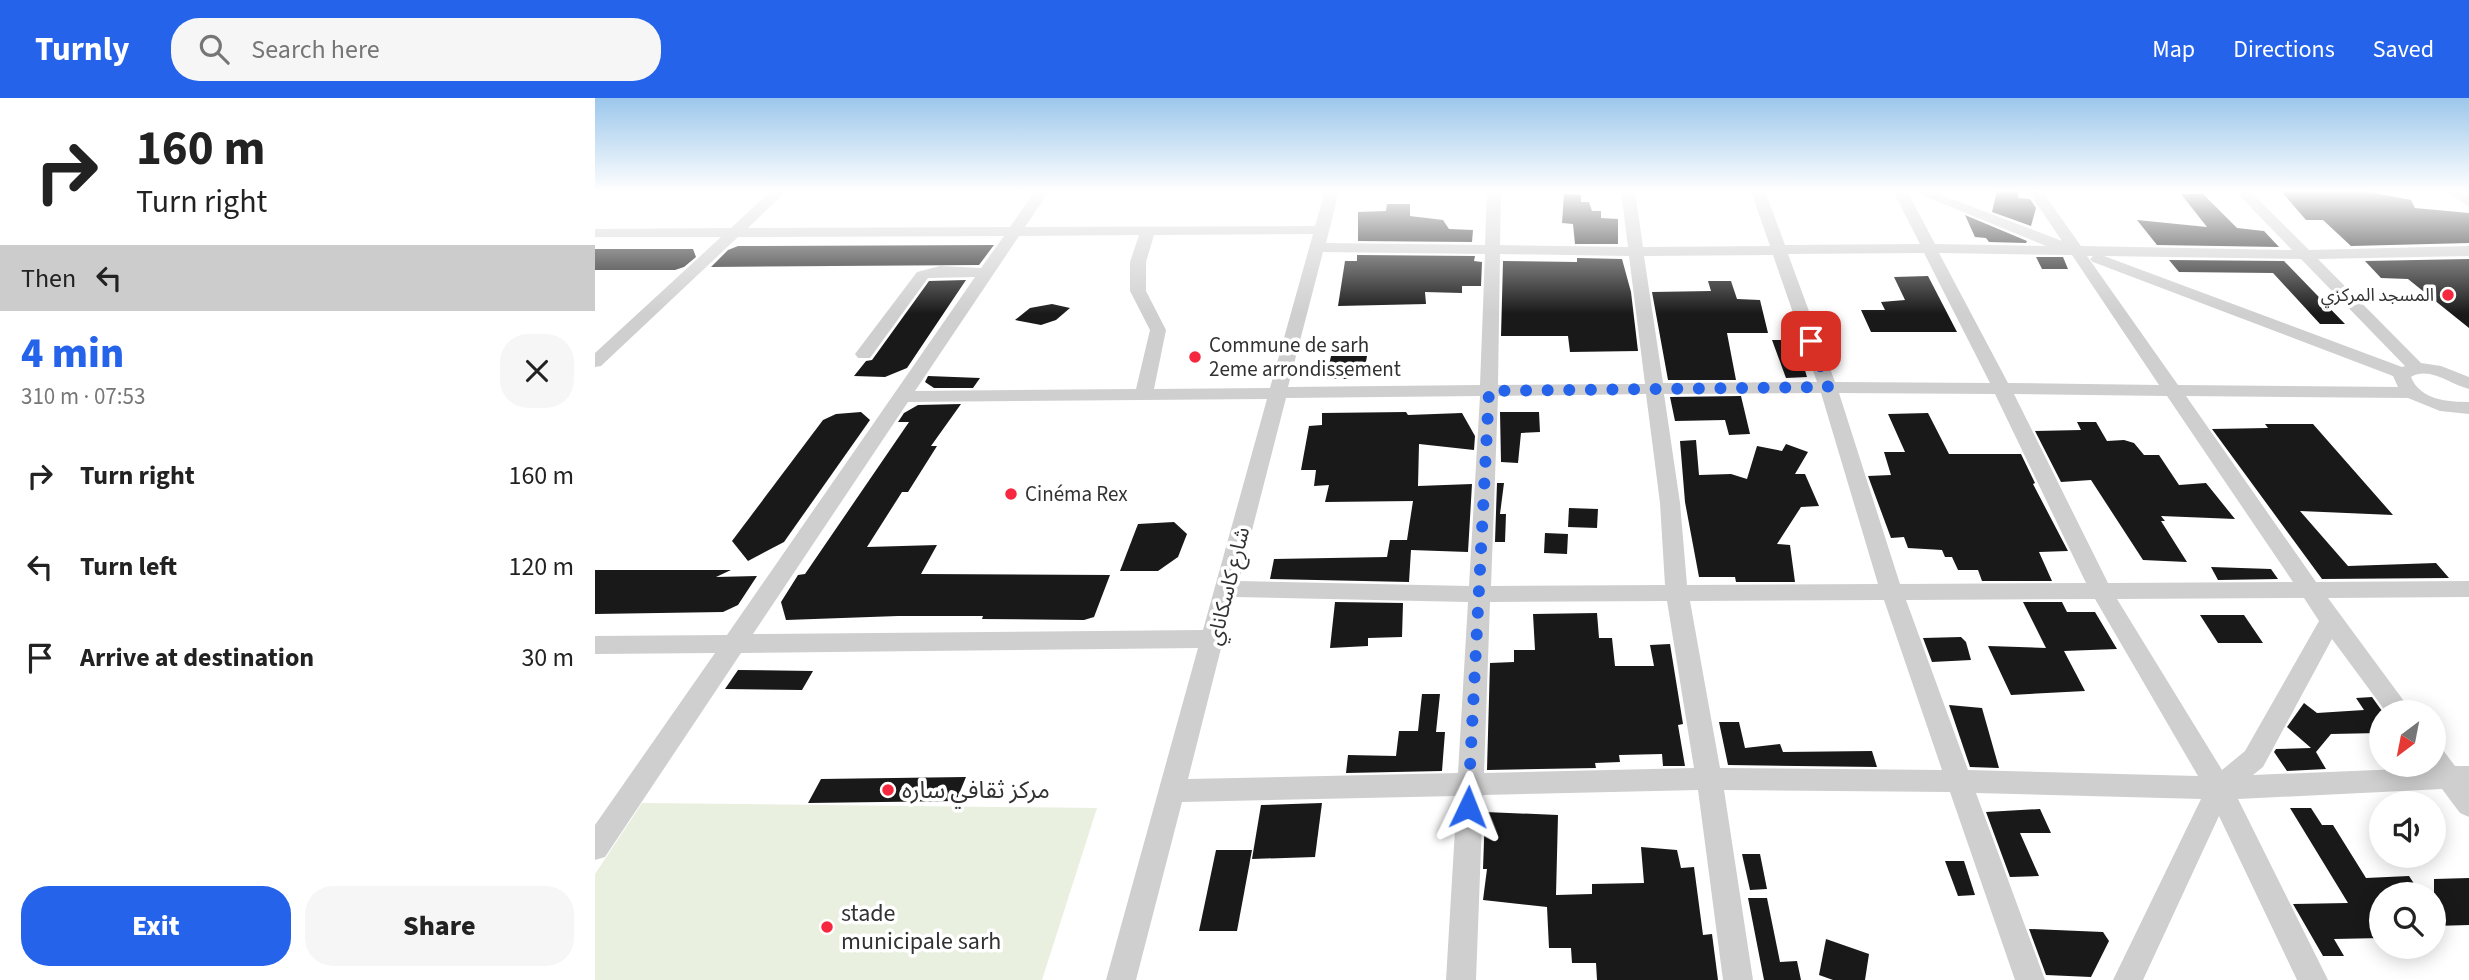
<!DOCTYPE html>
<html lang="en">
<head>
<meta charset="utf-8">
<style>
  body { margin:0; font-family:"Source Sans 3","Noto Sans Arabic",sans-serif; background:#f6f6f6; color:#222; height:100vh; display:flex; flex-direction:column; font-size:26px; white-space:nowrap }
  * { box-sizing:border-box; margin:0 }
  p { font-size:23px; color:#767676 }
  .icon { flex:none; width:38px; height:38px; fill:none; stroke:currentColor; stroke-width:2; stroke-linecap:round; stroke-linejoin:round }
  .map { position:relative; flex:1; overflow:hidden }
  .sheet { display:flex; flex-direction:column; background:#fff; width:595px }
  .sheet>* { flex:none }
  .top-card { background:#fff; color:#222; overflow:hidden }
  .needle { width:46px; rotate:212deg }
  .fabs { position:absolute; left:1774px; top:602px; display:grid; gap:14px }
  .fabs a { display:grid; place-items:center; width:77px; height:77px; border-radius:50%; background:#fff; box-shadow:0 4px 18px #0003; font-size:35px }
  .pin { position:absolute; display:grid; place-items:center; width:60px; height:60px; color:#fff; margin:-30px; border-radius:14px; box-shadow:0 4px 10px #0006 }
  .me { position:absolute; width:77px; margin:-38px; rotate:2deg; stroke-linejoin:round; filter:drop-shadow(0 0 5px #0008) }
  .turn { display:flex; align-items:center; gap:24px; height:147px; padding:0 21px; font-size:32px }
  .turn .icon { width:91px; height:91px; stroke-width:2.5 }
  .turn b { display:block; font-size:49px; line-height:60px }
  .then { display:flex; align-items:center; height:66px; padding:0 21px; background:#0003; gap:14px; font-size:26px }
  .round { display:grid; place-items:center; flex:none; width:74px; height:74px; border-radius:28px; background:#f6f6f6 }
  .headline { display:flex; align-items:center; justify-content:space-between; height:119px; padding:0 21px }
  h1 { font-size:42px; font-weight:800; line-height:52px; color:#2563eb }
  .button { display:flex; gap:14px; margin-top:auto; padding:14px 21px }
  .button a { flex:1; height:80px; border-radius:28px; background:#2563eb; color:#fff; font-size:28px; font-weight:800; line-height:80px; text-align:center }
  .button a+a { background:#f6f6f6; color:#222 }
  ul { padding:0; list-style:none }
  li { display:flex; align-items:center; gap:21px; height:91px; padding:0 21px }
  li div { flex:1 }
  li b { display:block; font-size:26px }
  li em { font-style:normal }
  header { display:flex; align-items:center; gap:42px; box-sizing:border-box; height:98px; padding:0 35px; background:#2563eb; color:#fff }
  header strong { font-size:33px }
  nav { display:flex; gap:38px; margin-inline-start:auto; font-size:24px }
  .search { width:490px; height:63px; background:#f6f6f6; display:flex; align-items:center; gap:18px; box-sizing:border-box; padding:0 24px; border-radius:28px; color:#767676; font-size:26px }
  main { display:flex; flex:1; min-height:0 }
  .map>svg:first-child { display:block }
  .green { fill:#e9f0e0 }
  .building { fill:#191919 }
  .lines { fill:none; stroke-linecap:round; stroke-linejoin:round }
  .minor { fill:#cfcfcf; fill-rule:evenodd }
  .route { stroke:#2563eb; stroke-width:12; stroke-dasharray:0 21.6 }
  .poi-dot { fill:#f5283f; stroke:#fff; stroke-width:2.5 }
  .labels { text-anchor:middle; stroke-width:7; stroke-linejoin:round; paint-order:stroke }
  .far-poi-label { font-size:18px; fill:#323232; stroke:#fff; text-anchor:end }
  .poi-label { font-size:21px; fill:#323232; stroke:#fff; text-anchor:start }
  .street-label { font-size:21px; fill:#323232; stroke:#fff }
  .near-poi-label { font-size:24px; fill:#323232; stroke:#fff; text-anchor:start }
</style>
</head>
<body>
<header>
<strong>Turnly</strong>
<div class="search"><svg class="icon" aria-label="search" viewBox="0 0 24 24"><circle cx="10" cy="10" r="6"/><path d="M15 15l6 6"/></svg>Search here</div>
<nav><a>Map</a><a>Directions</a><a>Saved</a></nav>
</header>
<main>
<section class="sheet">
<div class="top-card">
<div class="turn"><svg class="icon" aria-label="right" viewBox="0 0 24 24"><path d="M7 20v-9h11M14 6l5 5-5 5"/></svg><div><b>160 m</b>Turn right</div></div>
<div class="then">Then<svg class="icon" aria-label="left" viewBox="0 0 24 24"><path d="M17 20v-9H6M10 6l-5 5 5 5"/></svg></div>
</div>
<div class="headline"><div><h1>4 min</h1><p>310 m · 07:53</p></div><a class="round"><svg class="icon" aria-label="close" viewBox="0 0 24 24"><path d="M6 6l12 12M18 6L6 18"/></svg></a></div>
<ul>
<li><svg class="icon" aria-label="right" viewBox="0 0 24 24"><path d="M7 20v-9h11M14 6l5 5-5 5"/></svg><div><b>Turn right</b></div><em>160 m</em></li>
<li><svg class="icon" aria-label="left" viewBox="0 0 24 24"><path d="M17 20v-9H6M10 6l-5 5 5 5"/></svg><div><b>Turn left</b></div><em>120 m</em></li>
<li><svg class="icon" aria-label="arrive" viewBox="0 0 24 24"><path d="M6 21V4h12l-3 4 3 4H6"/></svg><div><b>Arrive at destination</b></div><em>30 m</em></li>
</ul>
<div class="button"><a>Exit</a><a>Share</a></div>
</section>
<div class="map">
<svg width="1874" height="882" viewBox="0 0 1874 882">
  <rect width="100%" height="100%" fill="#fff"/>
  <polygon class="green" points="47,705 502,710 447,882 0,882 0,776"/>
  <g class="building">
    <polygon points="1402,93 1423,94 1423,100 1435,101 1441,110 1436,128 1397,114"/>
    <polygon points="1686,93 1769,93 1816,102 1820,110 1874,115 1874,145 1756,148 1728,122 1711,122"/>
    <polygon points="969,96 986,97 986,104 994,104 997,113 1006,113 1006,120 1023,121 1023,146 980,146 978,126 967,125"/>
    <polygon points="1586,96 1608,96 1642,130 1669,133 1684,149 1562,147 1542,122 1612,129"/>
    <polygon points="792,106 815,106 815,118 848,122 854,131 878,132 877,144 763,143 763,114 791,113"/>
    <polygon points="1370,117 1432,143 1431,145 1394,144 1391,140 1380,139"/>
    <polygon points="399,147 384,167 116,169 133,152 143,148"/>
    <polygon points="0,151 98,151 101,159 89,169 80,172 0,172"/>
    <polygon points="762,157 880,158 879,163 887,164 886,188 867,188 867,195 830,194 831,206 743,208 750,163 762,163"/>
    <polygon points="1441,159 1468,159 1473,171 1447,171"/>
    <polygon points="982,160 1027,161 1036,194 1043,253 975,254 973,238 906,238 908,163 982,164"/>
    <polygon points="1874,161 1874,230 1813,181 1786,180 1770,163"/>
    <polygon points="1574,162 1689,163 1750,226 1725,226 1678,175 1584,174"/>
    <polygon points="1333,178 1362,234 1276,234 1266,212 1290,212 1286,204 1310,202 1299,179"/>
    <polygon points="371,182 312,270 290,279 259,278 271,263 277,262 334,183"/>
    <polygon points="1113,183 1136,183 1142,201 1165,202 1173,235 1132,235 1141,282 1073,282 1057,194 1116,193"/>
    <polygon points="457,206 475,210 461,222 446,227 420,222 435,210"/>
    <polygon points="1177,242 1201,242 1212,279 1191,280"/>
    <polygon points="736,258 772,258 768,281 731,281"/>
    <polygon points="333,278 385,280 378,290 339,290 330,284"/>
    <polygon points="1146,298 1155,336 1134,337 1130,322 1080,323 1075,299"/>
    <polygon points="366,306 336,348 342,348 313,394 307,394 272,449 342,447 326,476 515,477 499,519 489,522 387,521 388,518 303,518 191,522 186,504 203,477 210,476 314,324 303,324 309,315 323,307"/>
    <polygon points="266,314 275,322 189,444 153,463 137,443 228,322 241,316"/>
    <polygon points="811,314 813,317 867,315 880,338 879,352 824,346 823,388 877,386 873,454 816,452 814,484 675,481 679,461 792,459 795,442 812,442 818,403 730,404 734,387 719,388 721,372 706,372 714,328 727,327 727,315"/>
    <polygon points="905,314 944,314 945,334 926,335 923,365 906,364"/>
    <polygon points="1333,315 1354,356 1426,356 1440,385 1438,386 1473,453 1444,454 1457,483 1387,483 1383,472 1363,472 1357,459 1350,459 1347,452 1313,450 1309,439 1296,440 1273,378 1296,377 1289,354 1310,354 1293,316"/>
    <polygon points="1482,324 1501,324 1512,343 1529,342 1539,345 1549,357 1564,357 1584,387 1611,385 1640,421 1566,418 1570,423 1566,423 1592,464 1548,462 1496,382 1466,384 1440,333 1486,332"/>
    <polygon points="1670,326 1718,326 1798,417 1705,413 1753,468 1841,465 1854,480 1727,481 1617,331 1673,330"/>
    <polygon points="1101,342 1104,377 1136,376 1152,381 1162,348 1187,353 1191,346 1213,354 1200,376 1210,376 1224,408 1206,409 1182,446 1195,447 1200,484 1141,484 1140,479 1104,479 1090,404 1085,343"/>
    <polygon points="902,385 909,385 905,416 911,416 910,444 900,444"/>
    <polygon points="974,410 1003,411 1002,430 973,429"/>
    <polygon points="579,424 592,436 583,459 563,473 525,473 543,426"/>
    <polygon points="950,435 973,436 972,456 949,455"/>
    <polygon points="1616,469 1676,471 1683,481 1623,482"/>
    <polygon points="0,472 136,472 121,479 162,478 143,507 128,514 0,516"/>
    <polygon points="740,504 808,505 807,539 773,540 773,548 735,550"/>
    <polygon points="1428,504 1467,504 1472,514 1500,514 1522,551 1469,553 1490,593 1416,597 1393,548 1451,550"/>
    <polygon points="1002,515 1004,540 1017,540 1020,568 1059,568 1055,547 1075,546 1088,626 1083,627 1090,668 1068,668 1067,656 1024,657 1025,664 1000,665 1001,670 892,672 895,565 919,564 919,552 940,552 938,516"/>
    <polygon points="1605,517 1649,517 1668,545 1623,545"/>
    <polygon points="1366,539 1371,544 1376,562 1337,564 1328,540"/>
    <polygon points="143,572 218,573 207,592 130,591"/>
    <polygon points="827,596 845,596 841,634 850,634 847,673 751,675 753,657 801,658 804,633 823,633"/>
    <polygon points="1777,599 1787,613 1787,639 1785,635 1736,636 1721,654 1731,671 1692,673 1679,654 1681,651 1716,650 1692,629 1709,605 1722,615 1769,612 1761,600"/>
    <polygon points="1354,607 1387,610 1404,670 1375,669"/>
    <polygon points="1124,624 1144,624 1150,650 1185,646 1188,654 1277,653 1282,669 1133,667"/>
    <polygon points="371,679 361,703 213,705 226,681"/>
    <polygon points="727,705 720,759 657,761 666,707"/>
    <polygon points="1695,710 1716,710 1727,727 1738,727 1771,780 1814,778 1826,796 1787,796 1787,840 1739,841 1749,858 1728,858 1698,806 1753,805"/>
    <polygon points="1445,711 1456,735 1425,735 1444,778 1415,779 1391,714"/>
    <polygon points="890,714 963,717 961,797 997,796 997,786 1049,785 1046,749 1082,752 1086,770 1099,769 1108,837 1117,836 1123,882 1002,882 1001,865 977,865 976,850 954,850 952,809 888,802 892,771 888,771"/>
    <polygon points="621,752 657,752 642,833 604,833"/>
    <polygon points="1147,756 1165,756 1172,791 1155,792"/>
    <polygon points="1350,763 1369,763 1380,797 1363,798"/>
    <polygon points="1874,780 1874,827 1839,828 1839,781"/>
    <polygon points="1153,800 1172,800 1185,864 1202,863 1206,882 1169,882"/>
    <polygon points="1434,831 1508,834 1514,843 1496,879 1451,877"/>
    <polygon points="1231,841 1274,856 1270,882 1238,882 1224,877"/>
  </g>
  <g class="lines">
    <g class="minor">
      <path d="M176,93H191L153,130L415,129L440,93H454L430,129L720,128L730,93H744L731,145L890,147L892,93H906L905,147L1033,149L1026,93H1040L1048,149L1175,148L1156,93H1170L1190,147L1325,146L1298,93H1312L1340,146L1451,148L1317,93H1336L1467,143L1433,93H1447L1486,148L1697,152L1640,93H1655L1714,152L1874,148V158L1723,161L1826,265L1846,268L1874,279V291C1856,287 1835,268 1816,279C1825,302 1853,304 1874,304V316L1845,313L1813,300L1591,298L1721,484L1874,483V499L1733,500L1817,614H1791L1737,541L1668,669L1658,677L1831,670L1830,667H1839V649L1848,652L1860,668H1874V719L1865,715L1847,691L1643,701L1733,882H1702L1624,718L1548,882H1518L1606,701L1381,695L1450,882H1420L1355,694L1129,692L1158,882H1128L1103,692L888,697L881,882H851L862,698L587,704L541,882H511L603,550L146,555L10,759L0,762V727L120,555L0,556V538L132,537L380,179L333,180L275,260H263L260,256L263,252L322,174L345,168L386,170L409,138L143,139L6,268L0,269V255L126,139H0V131L136,130ZM718,136L675,290L559,291L571,232L551,193V164L559,137ZM544,137L535,164V193L555,232L541,291L320,293L424,138ZM728,154L890,156L885,287L693,289ZM1329,155L1395,285L1240,284L1193,156ZM1344,155L1477,157L1564,287L1413,285ZM905,156L1034,158L1050,286L903,287ZM1178,157L1222,284L1068,285L1049,158ZM1492,158H1498L1495,161L1498,164L1798,278L1803,289L1583,287ZM1509,158L1706,161L1810,268L1807,269ZM1226,295L1283,486L1092,487L1085,405L1069,296ZM1244,295L1400,296L1491,485L1305,486ZM1051,296L1065,405L1070,487L896,488L903,298ZM1419,296L1572,298L1698,484L1513,485ZM885,298L874,488L644,483L691,300ZM672,301L608,532L158,536L313,304ZM639,499L873,504L863,675L593,681ZM1709,500L1724,523L1650,653L1627,672L1522,501ZM1500,501L1603,678L1373,672L1311,502ZM1289,502L1347,672L1125,670L1095,503ZM1072,503L1099,670L889,675L895,504Z"/>
      <polygon points="1851,93 1866,93 1874,98 1874,109"/>
    </g>
  </g>
  <linearGradient id="sky" x2="0" y2="1"><stop stop-color="#9cc7eb"/><stop offset="0.43" stop-color="#fff"/><stop offset="1" stop-color="#fff" stop-opacity="0"/></linearGradient>
  <rect width="1874" height="216" fill="url(#sky)"/>
  <g class="lines">
    <polyline class="route" points="873,709 894,293 1233,289 1216,243"/>
  </g>
  <g class="poi-dot">
    <circle cx="1853" cy="197" r="7"/>
    <circle cx="600" cy="259" r="7"/>
    <circle cx="416" cy="396" r="7"/>
    <circle cx="293" cy="692" r="7"/>
    <circle cx="232" cy="829" r="7"/>
  </g>
  <g class="labels">
    <g class="far-poi-label">
      <text x="1839" y="203">المسجد المركزي</text>
    </g>
    <g class="poi-label">
      <text x="614" y="254">Commune de sarh<tspan x="614" dy="24">2eme arrondissement</tspan></text>
      <text x="430" y="403">Cinéma Rex</text>
    </g>
    <g class="street-label">
      <text transform="translate(633 488) rotate(-76)" y="7">شارع كاسكاناي</text>
    </g>
    <g class="near-poi-label">
      <text x="307" y="700">مركز ثقافي ساره</text>
      <text x="246" y="823">stade<tspan x="246" dy="28">municipale sarh</tspan></text>
    </g>
  </g>
</svg>
<div class="fabs">
<a><svg class="needle" viewBox="-14 -14 28 28"><path d="M0-13l5 13h-10z" fill="#e53935"/><path d="M0 13l5-13h-10z" fill="#767676"/></svg></a>
<a><svg class="icon" aria-label="sound" viewBox="0 0 24 24"><path d="M4 9h4l5-4v14l-5-4H4zM17 9q2 3 0 6"/></svg></a>
<a><svg class="icon" aria-label="search" viewBox="0 0 24 24"><circle cx="10" cy="10" r="6"/><path d="M15 15l6 6"/></svg></a>
</div>
<div class="pin" style="left:1216px;top:243px;background:#d93025"><svg class="icon" aria-label="arrive" viewBox="0 0 24 24"><path d="M6 21V4h12l-3 4 3 4H6"/></svg></div>
<svg class="me" style="left:873px;top:709px" viewBox="-20 -20 40 40"><path d="M0-17L14 15 0 8-14 15z" fill="#2563eb" stroke="#fff" stroke-width="4"/></svg>
</div>
</main>
</body>
</html>
